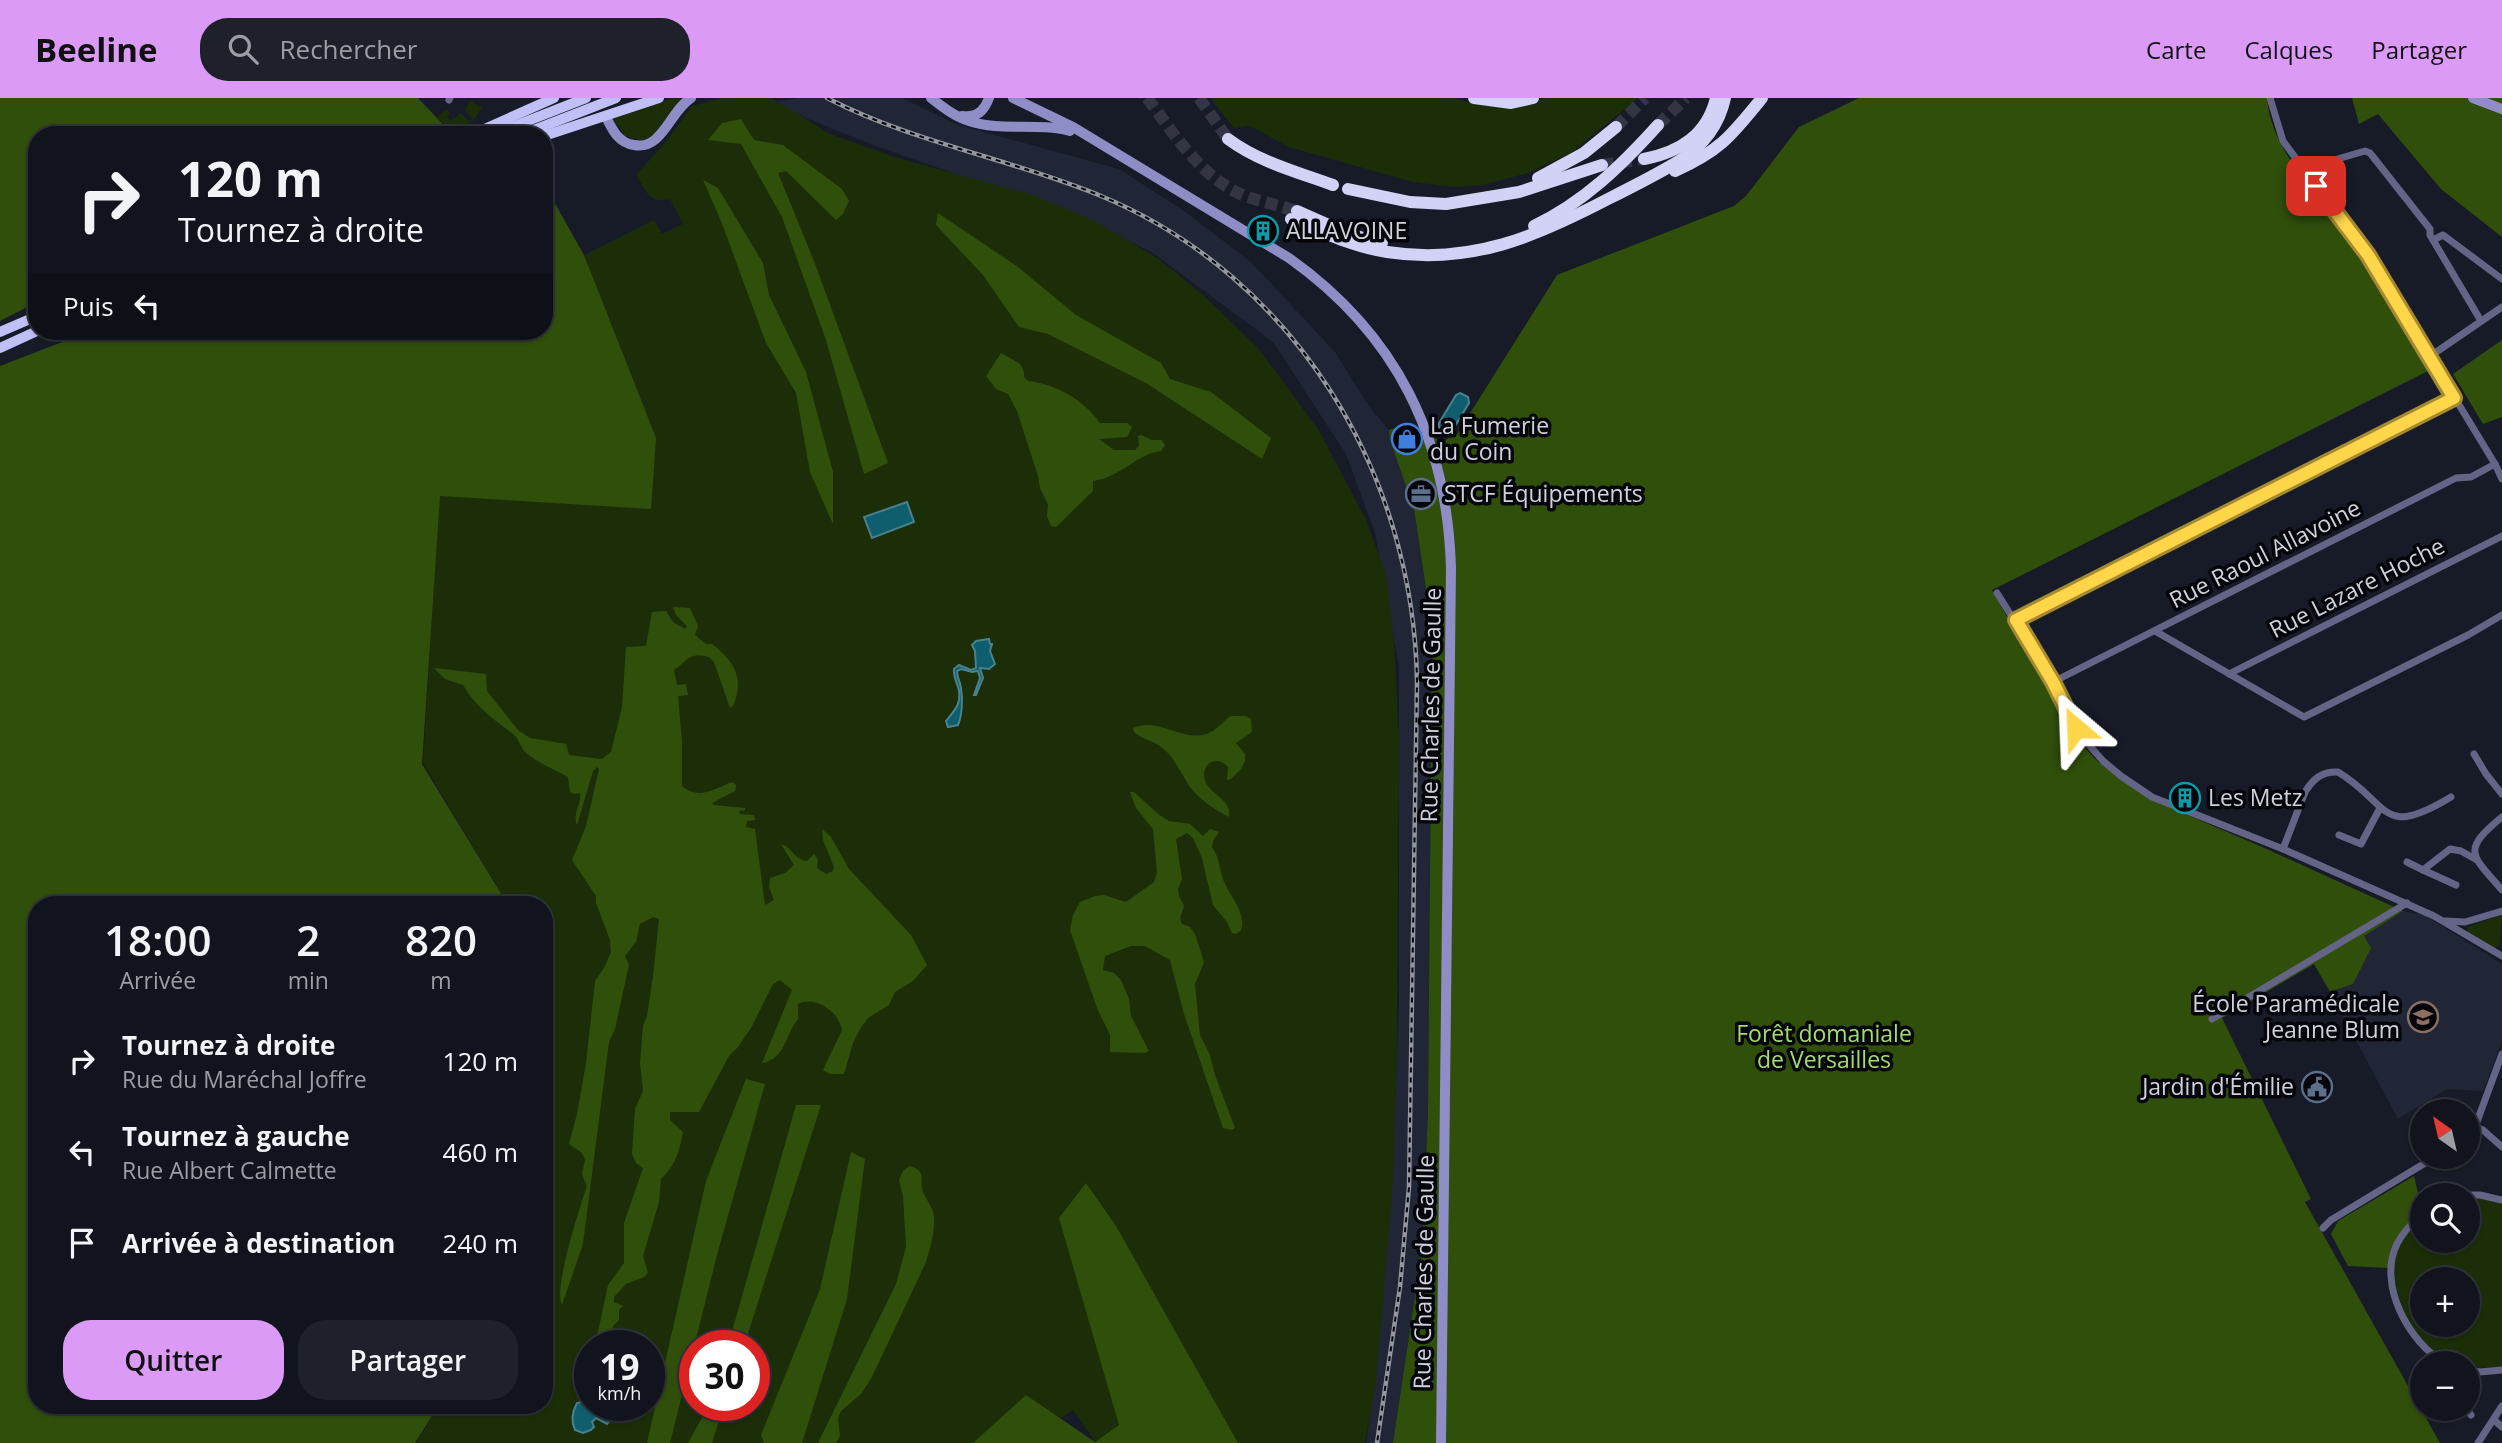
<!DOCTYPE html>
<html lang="fr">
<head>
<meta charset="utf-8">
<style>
  body { margin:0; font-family:"Open Sans",sans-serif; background:#1e212a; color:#f1f3f6; height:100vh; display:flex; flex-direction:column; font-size:26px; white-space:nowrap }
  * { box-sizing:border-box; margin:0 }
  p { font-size:23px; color:#9c9ea4 }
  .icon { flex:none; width:38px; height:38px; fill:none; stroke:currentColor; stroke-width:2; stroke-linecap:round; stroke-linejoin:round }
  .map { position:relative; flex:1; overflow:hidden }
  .drawer { position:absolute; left:28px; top:798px; width:525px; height:518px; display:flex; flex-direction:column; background:#11141d; border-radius:28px; box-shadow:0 2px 5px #0004,0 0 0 2px #30333b }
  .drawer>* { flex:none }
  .guide { position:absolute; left:28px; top:28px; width:525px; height:214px; border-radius:28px; box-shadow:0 2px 5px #0004,0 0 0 2px #30333b; background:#11141d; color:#f1f3f6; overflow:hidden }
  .needle { width:46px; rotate:326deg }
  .tools { position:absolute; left:2410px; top:1001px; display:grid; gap:14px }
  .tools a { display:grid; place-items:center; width:70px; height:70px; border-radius:50%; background:#11141d; box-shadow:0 2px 5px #0004,0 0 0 2px #30333b; font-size:35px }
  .speed { position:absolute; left:574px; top:1232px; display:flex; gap:14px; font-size:35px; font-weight:700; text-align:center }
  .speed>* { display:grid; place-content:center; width:91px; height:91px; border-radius:50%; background:#11141d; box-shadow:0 2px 5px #0004,0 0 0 2px #30333b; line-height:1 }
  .speed small { font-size:18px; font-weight:400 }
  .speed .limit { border:10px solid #d22; background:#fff; color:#111 }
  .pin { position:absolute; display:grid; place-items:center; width:60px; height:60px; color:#fff; margin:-30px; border-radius:14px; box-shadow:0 4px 10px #0006 }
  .me { position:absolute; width:77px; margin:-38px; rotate:334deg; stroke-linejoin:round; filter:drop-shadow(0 0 5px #0008) }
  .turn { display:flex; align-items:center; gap:24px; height:147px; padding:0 35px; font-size:32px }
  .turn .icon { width:91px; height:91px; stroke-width:2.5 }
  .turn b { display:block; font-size:49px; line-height:60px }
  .then { display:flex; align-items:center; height:66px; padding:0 35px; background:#0003; gap:14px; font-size:26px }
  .eta { display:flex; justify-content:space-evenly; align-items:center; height:119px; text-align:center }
  .eta b { font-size:42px; font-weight:600; line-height:49px }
  .primary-button { display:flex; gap:14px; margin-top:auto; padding:14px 35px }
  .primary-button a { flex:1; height:80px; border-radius:28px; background:#da9af6; color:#111; font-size:28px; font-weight:600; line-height:80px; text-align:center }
  .primary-button a+a { background:#1e212a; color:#f1f3f6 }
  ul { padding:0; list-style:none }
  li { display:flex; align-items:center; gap:21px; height:91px; padding:0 35px }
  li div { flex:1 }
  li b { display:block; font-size:26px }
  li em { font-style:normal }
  header { display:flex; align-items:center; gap:42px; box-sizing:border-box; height:98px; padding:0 35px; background:#da9af6; color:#111 }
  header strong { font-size:33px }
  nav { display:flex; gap:38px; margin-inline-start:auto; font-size:24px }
  .search { width:490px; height:63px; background:#1e212a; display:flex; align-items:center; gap:18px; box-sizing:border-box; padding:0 24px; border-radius:28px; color:#9c9ea4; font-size:26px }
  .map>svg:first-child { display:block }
  .built { fill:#202636 }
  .green { fill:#1b2e08; fill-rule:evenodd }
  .forest { fill:#304f0b }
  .water { fill:#0f5e6e; stroke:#49818e; stroke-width:2 }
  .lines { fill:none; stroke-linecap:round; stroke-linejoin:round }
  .motorway-tunnel { stroke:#333642; stroke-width:12; stroke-dasharray:12 6; stroke-linecap:butt }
  .minor { stroke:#646487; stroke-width:7 }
  .secondary { stroke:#8f8dc6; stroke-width:10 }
  .trunk { stroke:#c0c0f6; stroke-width:10 }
  .motorway { stroke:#d1d2f6; stroke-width:12 }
  .rail-casing { stroke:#93969f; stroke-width:4.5 }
  .rail { stroke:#05060b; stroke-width:2; stroke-dasharray:5; stroke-linecap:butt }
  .route-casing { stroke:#a68a30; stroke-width:18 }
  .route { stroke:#ffd54a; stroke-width:12 }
  .labels { text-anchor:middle; stroke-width:7; stroke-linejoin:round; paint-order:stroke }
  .poi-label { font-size:23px; fill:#cfd2da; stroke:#05060b; text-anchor:start }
  .street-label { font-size:23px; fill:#cfd2da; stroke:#05060b }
  .park-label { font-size:23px; fill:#a2dc6e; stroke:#05060b }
</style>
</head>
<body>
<header>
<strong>Beeline</strong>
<div class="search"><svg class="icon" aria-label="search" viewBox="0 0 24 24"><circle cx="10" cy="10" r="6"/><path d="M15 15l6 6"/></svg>Rechercher</div>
<nav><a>Carte</a><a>Calques</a><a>Partager</a></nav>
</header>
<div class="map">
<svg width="2502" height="1345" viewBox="0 0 2502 1345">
  <rect width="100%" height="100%" fill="#171b27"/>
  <g class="built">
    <polygon points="798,0 902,0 958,27 1119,71 1184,113 1251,164 1335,254 1368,307 1389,332 1411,325 1427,369 1414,412 1432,531 1428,1014 1422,1151 1393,1345 1366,1345 1374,1289 1391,1100 1399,908 1399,570 1375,435 1346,356 1273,244 1153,155 1086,122 868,45 769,5"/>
    <polygon points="2403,813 2424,817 2502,866 2502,943 2483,993 2447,991 2398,1021 2330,894 2354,886 2363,838"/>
  </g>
  <g class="green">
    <polygon points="681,0 652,39 643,43 625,38 611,18 669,1"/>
    <path d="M723,0H772L830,36L894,59L1033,97L1097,124L1159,161L1204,198L1258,250L1318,331L1365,420L1386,476L1394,545L1399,639L1397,948L1393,1085L1376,1283L1365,1345H1236L1097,1224L1119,1328L1095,1343L1073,1312L1024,1345H416L440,1307H544V807H508L423,665L439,398L592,183L585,157L654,122L662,136L683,126L670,101C648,106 647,93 636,77L663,47L692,8ZM590,1248H649V1307H590ZM695,1248H754V1307H695Z"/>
    <path d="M1210,0H1453C1482,8 1515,15 1543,0H1638L1571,55L1528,75L1483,87L1455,89L1413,84L1289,49L1254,30L1248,28L1234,30Z"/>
    <polygon points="470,2 482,10 473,23 452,35 437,19 446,11 450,15 447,19 451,23 461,15 470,24 473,20 465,12"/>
    <polygon points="2502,817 2499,848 2494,850 2468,835 2467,829"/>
    <path d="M2480,1099L2502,1105V1269L2468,1270V1265C2462,1265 2456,1266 2451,1265C2442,1263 2436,1255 2430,1249C2406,1226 2388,1188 2397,1155C2401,1140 2412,1130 2422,1119V1143H2468V1100ZM2422,1181H2468V1227H2422Z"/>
  </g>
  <g class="forest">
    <polygon points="0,0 418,0 452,36 37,37 37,204 0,223"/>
    <path d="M1859,0H2267C2272,60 2326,101 2358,147C2386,186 2409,229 2434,270L1992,492L2075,639L2097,663L2150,701L2260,748L2403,813L2364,838L2371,850L2353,886L2330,894L2314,866L2222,920L2311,1101L2305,1104L2440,1345H1393L1422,1151L1428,1014L1432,531L1414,411L1390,342L1389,332L1411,325L1441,344L1457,336L1557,177L1734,108L1746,98L1799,29Z"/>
    <polygon points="2352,0 2502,0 2502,139 2441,91 2378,16 2359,26"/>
    <polygon points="741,21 754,42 783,47 842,91 849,103 843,116 836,122 786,73 778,75 814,163 888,365 864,376 826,242 782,119 741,46 708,42 722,25"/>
    <polygon points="703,82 718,90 763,165 769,197 806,274 833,374 833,426 810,374 796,295 766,245 721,123"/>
    <polygon points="544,86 584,157 656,340 651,411 440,398 422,666 508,807 37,807 37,1307 439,1307 415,1345 0,1345 0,268 91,233 544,233"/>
    <polygon points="938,115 1018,169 1076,217 1161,265 1170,281 1211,294 1271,340 1262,361 1146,285 1048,236 1019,229 983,177 936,127"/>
    <polygon points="2502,242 2502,319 2483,326 2453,276"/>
    <path d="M1001,255C1012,262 1025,264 1024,279L1028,283C1056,286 1084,302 1100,325H1127L1132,329L1127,339L1099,341L1114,352H1135L1139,348L1138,338L1141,337L1152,342H1162L1165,347L1161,353C1136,356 1122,379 1093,383V393L1056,429L1051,428L1047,418L1048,407L1040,390L1038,378L1017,313L1008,296L996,291L986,278Z"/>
    <path d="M673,509L690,510L698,528L695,537L706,546H712C734,563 745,580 733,608L730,610L714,564L709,559C687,554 689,562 674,572L677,587L686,586L688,597L678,598L682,644V688C700,703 714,690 733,684L736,687L735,693L712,705L714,707L745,710V712L739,713L740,716L754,717L755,722L747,723L746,729L755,731L765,807L774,802L769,789L770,780L785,775L794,767L781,746C792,749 794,762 807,763L814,756L818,762L817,770L826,776L833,773L834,769L823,742L822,731L831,739L849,771L911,837L927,867L913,883L895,894L889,907L868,920L860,931L853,945L844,976H830L823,972L842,932C839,914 816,897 798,906V921C786,935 785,962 762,965L792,892L780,882L773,886L751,930L738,949L729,958L699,1014H670V1022L683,1034C679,1054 676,1067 661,1081L659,1104L643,1158L648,1175L644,1179L626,1186L614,1199V1204L623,1208L619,1212V1222L613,1228L616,1248H595L608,1187L624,1165V1125L643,1070L636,1065L632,1056L635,1011L643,993L640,965L643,928L647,918L653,878L659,821L653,819L640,826L636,844L625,858L629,867L615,931L609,944L583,1146L562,1207C553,1191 580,1109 587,1088L582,1076L585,1062L582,1055L569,1046L577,1016L586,965L595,883L604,870L611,854L610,842L596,805V798L572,762L586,728L599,671L597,669L593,673L577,727C572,716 582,706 580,695L574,696L570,694L568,679C554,671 537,665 525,654C520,648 519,641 513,636C493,621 476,609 463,587L445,581L434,570L486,576L487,593L518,632L530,640L566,646L569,657L602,661L611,654L622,609L626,549L646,548L652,514L666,513L673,524L685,531L687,528L676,517Z"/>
    <path d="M1231,618H1246L1251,621L1252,634L1236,645L1245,656V663L1241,671L1231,681L1227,682L1228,669C1217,656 1200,666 1205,682C1210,698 1232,700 1229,719C1215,712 1200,702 1190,689C1182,677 1176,663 1166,653C1157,643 1143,642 1134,634L1133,630C1159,618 1184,646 1209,635C1217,632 1223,623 1231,618Z"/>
    <path d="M1130,694H1134L1158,716L1169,723L1190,726L1203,738L1210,731L1219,734L1213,743L1212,749C1219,758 1219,770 1223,781C1228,796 1247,814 1241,832L1236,836L1232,835L1227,824L1213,807L1202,760L1193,740L1187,735L1176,741L1182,781L1178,791L1179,798L1184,808L1180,820L1182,826L1190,829L1195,836L1204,864L1195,886L1200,937L1210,957L1215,977L1235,1030L1232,1032L1223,1030L1184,916L1170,862L1145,848H1131L1105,858L1103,872L1114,875L1121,882L1129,901L1131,918L1149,953L1145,955L1110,954V937L1097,910L1070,832L1073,817L1080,804L1095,798L1104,797L1126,804L1154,784L1157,775L1153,731L1136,710Z"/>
    <polygon points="746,981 765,986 717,1157 670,1345 647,1345 706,1083"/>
    <polygon points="796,1007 821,1007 744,1248 728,1248"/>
    <polygon points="851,1054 865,1061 847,1201 802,1345 764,1345 761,1337 820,1191"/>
    <path d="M910,1068C927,1073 919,1081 923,1094C926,1101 931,1107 933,1114C937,1129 930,1150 926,1164L872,1279L861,1296L841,1313L838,1320L840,1338L836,1345H818L896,1186L906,1149L903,1098L899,1082L903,1073Z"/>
    <path d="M2414,1078L2422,1112C2402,1133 2393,1141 2389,1170L2348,1168L2331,1136L2338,1123Z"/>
    <polygon points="1086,1085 1116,1128 1238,1345 973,1345 1026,1297 1095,1344 1119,1327 1059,1120"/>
    <polygon points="709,1307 724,1307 712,1345 688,1345"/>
  </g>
  <g class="water">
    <polygon points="1460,295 1468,299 1469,305 1452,333 1443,335 1439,329 1439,325 1456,297"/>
    <polygon points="907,404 914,424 872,440 864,419"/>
    <path d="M989,541L990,546H992L990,553L995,566L989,571L980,570L983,580L976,597H974L980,580L978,573L972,574L961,571L957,573C957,580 960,583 961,590C963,601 962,618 958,627L948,629L946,623C954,613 961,607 959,593C958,585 953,580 954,571L959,567L971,572L976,570L975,553L972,547L976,543Z"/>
    <path d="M590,1289V1307H613V1318L607,1326L596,1320L592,1324L594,1329L591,1332L583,1335L575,1332C571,1323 572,1314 577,1305L585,1303V1295Z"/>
  </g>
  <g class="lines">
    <g class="motorway-tunnel">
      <path d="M1147,0C1175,37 1201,80 1245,98C1262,104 1280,108 1297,113"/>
      <polyline points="1199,0 1228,41"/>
      <polyline points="1658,27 1686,0"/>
      <polyline points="1616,29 1645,0"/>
      <polyline points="1602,67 1644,61"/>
    </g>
    <g class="minor">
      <polyline points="2270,0 2283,43 2368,157 2495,366 2502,381"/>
      <polyline points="449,2 450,0"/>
      <polyline points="2303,71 2365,53 2370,55 2430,131 2430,137 2481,223"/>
      <polyline points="2433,142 2443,137 2502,181"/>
      <polyline points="2429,259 2502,209"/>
      <polyline points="1997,495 2053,584 2082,639 2103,663 2121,678 2152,699 2283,751 2434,818 2502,858"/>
      <polyline points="2016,522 2454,300"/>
      <polyline points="2155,533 2304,619 2468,537 2502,517"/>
      <polyline points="2229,576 2502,438"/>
      <polyline points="2053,584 2456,380 2471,379 2495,366"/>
      <polyline points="2474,656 2486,676 2502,696"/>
      <path d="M2502,719C2461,753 2471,756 2502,792"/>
      <polyline points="2339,737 2361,746 2380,710"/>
      <path d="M2283,751L2305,694C2313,681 2322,673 2338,674C2391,706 2380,742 2451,699"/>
      <polyline points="2407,764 2423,772"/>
      <polyline points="2456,787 2423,772 2450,751 2461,753 2477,762"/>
      <polyline points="2445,823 2465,824 2502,813"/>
      <polyline points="2212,921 2407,805"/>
      <polyline points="2475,1029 2483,1032 2502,1049"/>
      <polyline points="2468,1038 2475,1029 2502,956"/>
      <polyline points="2462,1097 2480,1097 2502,1102"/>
      <path d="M2422,1116C2413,1124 2403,1134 2397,1146C2377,1186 2409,1245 2445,1265"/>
      <polyline points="2323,1130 2331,1122 2435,1059"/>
      <polyline points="2468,1272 2480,1274 2502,1272"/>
      <polyline points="2467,1311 2471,1317"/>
      <polyline points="2494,1322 2502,1329"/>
      <polyline points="2478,1345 2502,1308"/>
    </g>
    <g class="secondary">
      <path d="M931,0C943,9 955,19 969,23C1001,34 1037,24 1070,33"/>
      <path d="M1013,0L1073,29L1289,160C1396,236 1447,339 1451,470L1441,1345"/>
      <polyline points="2473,0 2502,11"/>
      <path d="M962,18C977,20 984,13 989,0"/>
      <path d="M607,21C613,33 619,45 634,47C662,53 670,13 691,0"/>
    </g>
    <g class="trunk">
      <polyline points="471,37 554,0"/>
      <polyline points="492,37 586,0"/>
      <polyline points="521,37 616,0"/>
      <polyline points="544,38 659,0"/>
      <polyline points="0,234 37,218"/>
      <polyline points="0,250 37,233"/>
    </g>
    <g class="motorway">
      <polyline points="1474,0 1511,5 1533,0"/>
      <path d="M1228,41C1259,64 1297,74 1333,87"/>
      <path d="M1644,61C1680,54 1707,37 1716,0"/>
      <path d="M1675,73C1721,52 1731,38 1762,0"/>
      <polyline points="1538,80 1584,55 1616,29"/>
      <polyline points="1348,91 1410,104 1446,106 1519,94 1602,67"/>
      <polyline points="1297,113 1349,136 1382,145"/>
      <path d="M1291,121C1322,134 1354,149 1387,154C1471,167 1535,139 1608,101C1632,89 1656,77 1679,63C1703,48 1719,28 1725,0"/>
      <path d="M1534,128C1584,104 1621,68 1658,27"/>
    </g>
    <g class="rail-casing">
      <path id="rail" d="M827,0C914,45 1012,61 1101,98C1296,179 1414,377 1417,584L1409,1089L1400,1189L1377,1345"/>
    </g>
    <use href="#rail" class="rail"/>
  </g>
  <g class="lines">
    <g class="route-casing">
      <polyline id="route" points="2076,630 2053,584 2016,522 2454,300 2368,157 2316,88"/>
    </g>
    <use href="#route" class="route"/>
  </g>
  <defs>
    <g id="building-ring" transform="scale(1.575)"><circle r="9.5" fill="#05060b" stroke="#0f9aa8" stroke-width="1.5"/><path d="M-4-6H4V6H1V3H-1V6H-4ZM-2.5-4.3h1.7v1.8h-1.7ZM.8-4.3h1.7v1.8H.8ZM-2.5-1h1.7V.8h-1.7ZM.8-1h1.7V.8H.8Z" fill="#0f9aa8"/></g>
    <g id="shop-ring" transform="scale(1.575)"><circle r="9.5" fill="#05060b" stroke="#3f7fe0" stroke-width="1.5"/><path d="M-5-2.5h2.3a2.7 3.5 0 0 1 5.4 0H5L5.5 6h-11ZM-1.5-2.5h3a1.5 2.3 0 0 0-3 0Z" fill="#3f7fe0"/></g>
    <g id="office-ring" transform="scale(1.575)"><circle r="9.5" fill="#05060b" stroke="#5c6f8a" stroke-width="1.5"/><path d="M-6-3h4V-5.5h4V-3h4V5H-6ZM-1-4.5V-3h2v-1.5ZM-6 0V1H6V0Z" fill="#5c6f8a"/></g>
    <g id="school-ring" transform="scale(1.575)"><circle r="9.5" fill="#05060b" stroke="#8d6e63" stroke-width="1.5"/><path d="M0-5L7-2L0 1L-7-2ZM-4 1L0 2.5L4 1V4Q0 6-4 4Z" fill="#8d6e63"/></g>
    <g id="civic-ring" transform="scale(1.575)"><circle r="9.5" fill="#05060b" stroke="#5c6f8a" stroke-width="1.5"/><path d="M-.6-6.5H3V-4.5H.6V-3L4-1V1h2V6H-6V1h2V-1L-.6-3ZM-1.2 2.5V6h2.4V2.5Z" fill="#5c6f8a"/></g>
  </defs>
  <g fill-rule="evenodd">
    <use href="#building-ring" x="1263" y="133"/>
    <use href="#shop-ring" x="1407" y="341"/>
    <use href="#office-ring" x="1421" y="396"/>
    <use href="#building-ring" x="2185" y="700"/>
    <use href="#school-ring" x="2423" y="919"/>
    <use href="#civic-ring" x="2317" y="989"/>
  </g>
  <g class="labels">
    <g class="poi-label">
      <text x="1286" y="141">ALLAVOINE</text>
      <text x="1430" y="336">La Fumerie<tspan x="1430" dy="26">du Coin</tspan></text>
      <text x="1444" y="404">STCF Équipements</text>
      <text x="2208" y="708">Les Metz</text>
      <text x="2400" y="914" text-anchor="end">École Paramédicale<tspan x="2400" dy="26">Jeanne Blum</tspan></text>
      <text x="2294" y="997" text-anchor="end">Jardin d'Émilie</text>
    </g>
    <g class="street-label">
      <text transform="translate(2265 456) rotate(-27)" y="8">Rue Raoul Allavoine</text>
      <text transform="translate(2357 490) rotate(-27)" y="8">Rue Lazare Hoche</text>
      <text transform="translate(1431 607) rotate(-89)" y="8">Rue Charles de Gaulle</text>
      <text transform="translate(1424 1174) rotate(-89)" y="8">Rue Charles de Gaulle</text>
    </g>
    <g class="park-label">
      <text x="1824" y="944">Forêt domaniale<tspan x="1824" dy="26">de Versailles</tspan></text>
    </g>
  </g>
</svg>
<div class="tools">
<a><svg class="needle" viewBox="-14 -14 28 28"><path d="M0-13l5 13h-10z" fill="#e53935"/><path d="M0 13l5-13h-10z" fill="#9c9ea4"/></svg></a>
<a><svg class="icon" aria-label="search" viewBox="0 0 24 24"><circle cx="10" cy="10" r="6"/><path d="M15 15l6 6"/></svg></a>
<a>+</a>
<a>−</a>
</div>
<div class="speed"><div>19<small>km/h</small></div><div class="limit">30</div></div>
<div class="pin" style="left:2316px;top:88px;background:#d93025"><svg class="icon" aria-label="arrive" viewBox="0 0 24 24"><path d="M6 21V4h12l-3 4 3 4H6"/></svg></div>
<svg class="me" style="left:2076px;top:630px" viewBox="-20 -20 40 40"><path d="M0-17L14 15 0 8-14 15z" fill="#ffd54a" stroke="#fff" stroke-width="4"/></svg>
<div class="guide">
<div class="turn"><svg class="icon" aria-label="right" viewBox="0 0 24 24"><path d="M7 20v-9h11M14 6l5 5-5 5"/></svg><div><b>120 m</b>Tournez à droite</div></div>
<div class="then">Puis<svg class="icon" aria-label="left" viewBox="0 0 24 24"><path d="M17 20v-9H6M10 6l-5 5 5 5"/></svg></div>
</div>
<section class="drawer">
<div class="eta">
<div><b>18:00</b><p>Arrivée</p></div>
<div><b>2</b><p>min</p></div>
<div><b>820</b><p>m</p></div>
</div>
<ul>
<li><svg class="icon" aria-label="right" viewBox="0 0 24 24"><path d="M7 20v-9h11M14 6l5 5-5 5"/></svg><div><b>Tournez à droite</b><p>Rue du Maréchal Joffre</p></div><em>120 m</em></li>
<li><svg class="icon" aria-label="left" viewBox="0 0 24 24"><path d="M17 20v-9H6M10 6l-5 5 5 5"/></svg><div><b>Tournez à gauche</b><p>Rue Albert Calmette</p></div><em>460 m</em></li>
<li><svg class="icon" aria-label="arrive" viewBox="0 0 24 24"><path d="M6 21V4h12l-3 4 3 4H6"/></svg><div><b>Arrivée à destination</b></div><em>240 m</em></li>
</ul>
<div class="primary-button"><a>Quitter</a><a>Partager</a></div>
</section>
</div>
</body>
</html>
